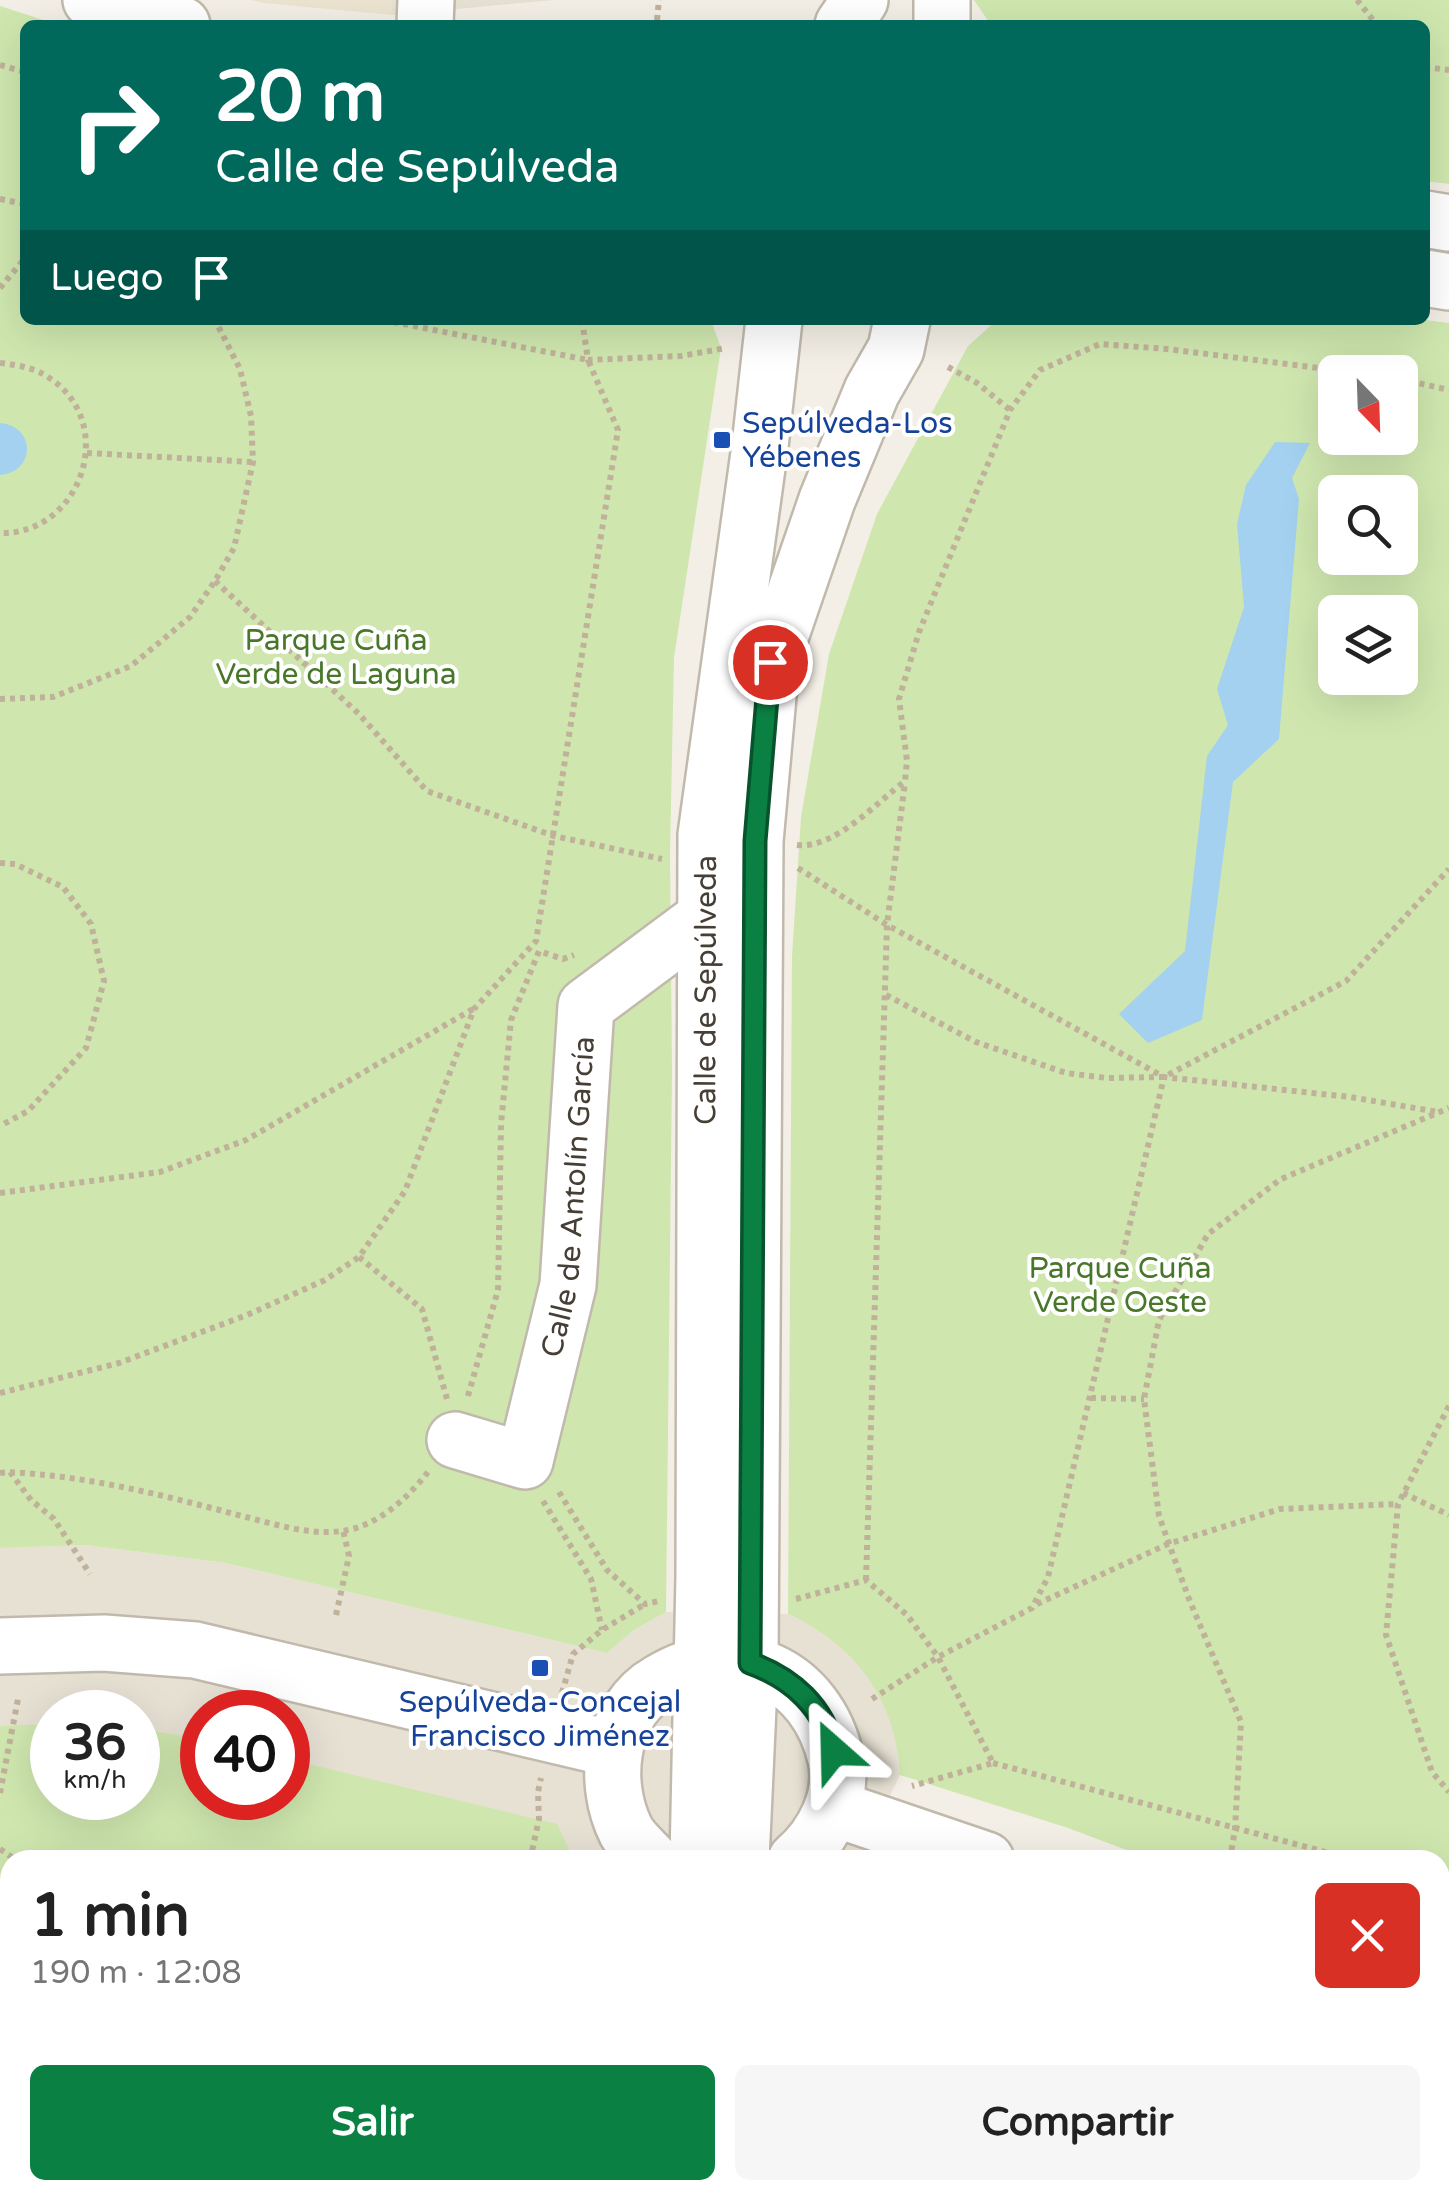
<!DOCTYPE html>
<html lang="es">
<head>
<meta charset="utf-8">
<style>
  body { margin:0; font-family:"Varela Round",sans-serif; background:#f6f6f6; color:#222; height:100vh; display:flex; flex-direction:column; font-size:38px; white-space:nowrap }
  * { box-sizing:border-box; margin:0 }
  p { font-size:32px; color:#767676 }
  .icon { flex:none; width:55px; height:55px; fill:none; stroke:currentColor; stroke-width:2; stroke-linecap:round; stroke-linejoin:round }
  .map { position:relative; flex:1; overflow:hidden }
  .side { position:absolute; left:0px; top:1850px; width:1450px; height:350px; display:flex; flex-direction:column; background:#fff; border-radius:30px 30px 0 0; box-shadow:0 10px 40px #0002 }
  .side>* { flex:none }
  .hud { position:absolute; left:20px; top:20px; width:1410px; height:305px; border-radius:15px; box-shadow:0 10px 40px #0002; background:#00695c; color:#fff; overflow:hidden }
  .needle { width:65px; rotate:157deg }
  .controls { position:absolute; left:1318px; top:355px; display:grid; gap:20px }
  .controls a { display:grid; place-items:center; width:100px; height:100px; border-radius:15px; background:#fff; box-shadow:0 10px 40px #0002; font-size:50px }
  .speed { position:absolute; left:30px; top:1690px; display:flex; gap:20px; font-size:50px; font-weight:700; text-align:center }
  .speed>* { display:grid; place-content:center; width:130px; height:130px; border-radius:50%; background:#fff; box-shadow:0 10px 40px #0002; line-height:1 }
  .speed small { font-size:25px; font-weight:400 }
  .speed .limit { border:15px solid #d22; background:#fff; color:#111 }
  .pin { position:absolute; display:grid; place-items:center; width:85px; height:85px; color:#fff; margin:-42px; border:5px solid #fff; border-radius:50%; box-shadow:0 2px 10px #0007 }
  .me { position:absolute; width:110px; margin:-55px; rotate:335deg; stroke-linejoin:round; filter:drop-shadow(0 0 8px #0008) }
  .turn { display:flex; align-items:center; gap:35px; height:210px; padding:0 30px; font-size:45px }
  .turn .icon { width:130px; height:130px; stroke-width:2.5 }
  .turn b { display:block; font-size:70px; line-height:85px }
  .then { display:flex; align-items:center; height:95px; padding:0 30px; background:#0003; gap:20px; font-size:38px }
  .round { display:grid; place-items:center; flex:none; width:105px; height:105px; border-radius:15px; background:#f6f6f6 }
  .head { display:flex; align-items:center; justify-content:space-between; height:170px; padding:0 30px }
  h1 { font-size:60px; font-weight:800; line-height:75px }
  .action { display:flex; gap:20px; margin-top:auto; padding:20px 30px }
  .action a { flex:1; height:115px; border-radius:15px; background:#0b8043; color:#fff; font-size:40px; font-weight:800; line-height:115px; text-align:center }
  .action a+a { background:#f6f6f6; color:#222 }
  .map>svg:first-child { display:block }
  .residential { fill:#e7e1d4; fill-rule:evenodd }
  .education { fill:#ece4d0 }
  .green { fill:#cfe7af; fill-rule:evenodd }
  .water { fill:#a3d1ef }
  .building { fill:#d7cdbf; stroke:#cfc2af; stroke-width:2.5 }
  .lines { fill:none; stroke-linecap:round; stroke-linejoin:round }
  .minor-casing { stroke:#c1b9ac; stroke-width:60 }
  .path { stroke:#c0b29a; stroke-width:6; stroke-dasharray:5 5; stroke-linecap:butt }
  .minor { stroke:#fff; stroke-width:55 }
  .route-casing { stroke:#07532c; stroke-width:25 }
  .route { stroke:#0b8043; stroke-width:18 }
  .transit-dot { fill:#1a4fb4; stroke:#fff; stroke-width:4 }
  .labels { text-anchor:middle; stroke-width:8; stroke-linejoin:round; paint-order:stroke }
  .transit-label { font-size:30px; fill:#164399; stroke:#fff; text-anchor:start }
  .park-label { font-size:30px; fill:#48772a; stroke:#fff }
  .street-label { font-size:30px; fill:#463f36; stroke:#fff }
</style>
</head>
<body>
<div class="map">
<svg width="1449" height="2200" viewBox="0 0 1449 2200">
  <rect width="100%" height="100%" fill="#f3efe6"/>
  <g class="residential">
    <polygon points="392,0 554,0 392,15"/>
    <path d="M86,1545L226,1563L607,1653L634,1630L666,1612L788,1614L815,1627L841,1645L862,1667L886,1706L896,1736L900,1775L858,1860H10V2190H1440V2050L1449,2053V2200H0V1548ZM52,1712H138V1798H52ZM202,1712H288V1798H202Z"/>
  </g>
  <polygon class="education" points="251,0 392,0 392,15 263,3"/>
  <g class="green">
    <polygon points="974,0 1449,0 1449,184 1425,181 1425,25 991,25"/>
    <polygon points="0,6 59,25 25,25 25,320 711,320 721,348 674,658 670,854 672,1071 666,1612 634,1630 607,1653 226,1563 86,1545 0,1548"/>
    <path d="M997,320H1425L1449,323V1955L1440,1952V1860H1153L1068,1828L900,1775C896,1700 856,1645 788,1614L792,956L801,817L829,654L877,514L968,346ZM1335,372H1400V438H1335ZM1335,492H1400V558H1335ZM1335,612H1400V678H1335Z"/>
    <polygon points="52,1724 52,1798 138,1798 138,1729 140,1729 202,1739 202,1798 288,1798 288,1759 557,1824 574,1860 10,1860 10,1954 0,1952 0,1726"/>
    <polygon points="350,2190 651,2190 651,2200 357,2200"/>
  </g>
  <g class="water">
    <path d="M0,423C36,426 36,472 0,475Z"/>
    <polygon points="1275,442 1310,443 1292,478 1299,499 1279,739 1233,782 1202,1020 1148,1043 1119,1014 1185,951 1207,756 1228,725 1217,689 1244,607 1237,524 1246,485"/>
  </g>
  <g class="building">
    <polygon points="10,1957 10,2088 0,2085 0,1992"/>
    <polygon points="1440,2180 1449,2182 1449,2200 1332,2200 1335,2190 1440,2190"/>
    <polygon points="180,2190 205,2190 195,2200"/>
    <polygon points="205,2190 336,2190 323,2200 195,2200"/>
    <polygon points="774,2190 851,2190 851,2200 773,2200"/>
    <polygon points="1195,2190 1335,2190 1332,2200 1229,2200"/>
  </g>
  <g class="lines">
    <g class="minor-casing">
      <g id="minor">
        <polyline points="91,0 182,25"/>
        <polyline points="942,0 942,25"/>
        <polyline points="425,25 426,0"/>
        <polyline points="843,25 860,0"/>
        <polyline points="1425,219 1449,223"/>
        <polyline points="1425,278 1449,282"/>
        <path id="s1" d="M455,1440L525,1461L568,1285L586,1006L707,916"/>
        <polyline points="0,1646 104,1643 195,1650 613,1749"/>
        <polyline points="833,1808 986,1860"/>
        <path d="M651,1860C643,1851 632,1842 626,1831C602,1783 609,1711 660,1682C737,1636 817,1674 836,1759C844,1796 824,1836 796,1860"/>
        <path id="s2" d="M698,1860L704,1576L706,835L760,446L774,320"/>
        <polyline points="741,1860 750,1663 755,841 771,663 827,500 872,391 896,349 902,320"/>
        <polyline points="1440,2003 1449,2006"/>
        <polyline points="0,2139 10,2143"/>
        <polyline points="93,2190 106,2200"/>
        <polyline points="688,2200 688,2190"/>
        <polyline points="735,2200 735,2190"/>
        <polyline points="1050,2200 1053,2190"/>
      </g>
    </g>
    <g class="path">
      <polyline points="1357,0 1377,25"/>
      <polyline points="657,20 659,0"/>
      <polyline points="0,65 25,72"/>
      <polyline points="1425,67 1449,70"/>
      <polyline points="0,199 25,204"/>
      <polyline points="0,288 25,258"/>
      <polyline points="582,320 588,360 681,356 726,348"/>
      <path d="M0,363C18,365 36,368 51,379C119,426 80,535 0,533"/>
      <polyline points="948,367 977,383 1010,410"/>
      <polyline points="1400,379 1449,390"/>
      <polyline points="87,453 253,462"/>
      <polyline points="215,581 359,714 427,791 554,836 662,859"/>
      <polyline points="0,699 53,697 131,666 190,617 215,581 234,548 253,462 251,416 240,369 215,320"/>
      <path d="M797,845C835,849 876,803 905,781L907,761L899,699L919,632L1010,410L1040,370L1100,344L1167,349L1351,372"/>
      <polyline points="0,863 15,864 63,887 91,924 104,981 86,1048 28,1111 0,1126"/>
      <polyline points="798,868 887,925 1164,1077 1350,1097 1438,1112"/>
      <polyline points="886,995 976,1042 1066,1073 1107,1078 1164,1077 1346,981 1449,869"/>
      <polyline points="0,1193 160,1172 246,1140 473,1009"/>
      <polyline points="359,1257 422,1309 447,1399"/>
      <polyline points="0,1393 119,1363 247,1315 325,1280 359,1257 405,1191 474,1009 536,941 618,430 588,360 383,320"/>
      <polyline points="468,1396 498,1290 501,1124 511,1020 539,951 563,959 574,955"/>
      <polyline points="1091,1398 1144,1399"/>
      <polyline points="1449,1406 1398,1504 1386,1635 1432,1772 1449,1792"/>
      <polyline points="10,1472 31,1500 54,1519 90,1574"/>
      <path d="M0,1473C15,1471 31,1474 46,1475C112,1482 178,1499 242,1516C279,1525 318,1539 356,1528C385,1519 410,1495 428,1472"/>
      <polyline points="559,1492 607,1570 645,1604 659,1601"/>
      <polyline points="1403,1493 1449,1515"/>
      <polyline points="543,1501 591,1579 602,1630"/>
      <polyline points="866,1580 887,925 905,782"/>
      <polyline points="796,1599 866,1580 907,1615 938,1657 993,1763 912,1786"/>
      <polyline points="1037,1604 1168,1544 1280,1509 1398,1504"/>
      <polyline points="336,1615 349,1556 343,1530"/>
      <polyline points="562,1693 573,1654 602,1630 645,1604"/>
      <polyline points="872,1699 938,1657 1032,1608 1048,1577 1164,1077"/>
      <polyline points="993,1763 1355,1860"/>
      <polyline points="0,1793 18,1699"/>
      <polyline points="0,1849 16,1860"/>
      <polyline points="530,1860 539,1819 538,1792 541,1778"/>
      <polyline points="1230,1860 1235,1829 1241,1722 1189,1599 1159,1516 1144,1399 1159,1320 1208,1234 1281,1179 1449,1108"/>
      <polyline points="1440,1882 1449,1885"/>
      <polyline points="0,1922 10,1916"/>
      <polyline points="359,2190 366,2200"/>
      <polyline points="379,2190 380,2200"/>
      <polyline points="479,2200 481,2190"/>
    </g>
    <use href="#minor" class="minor"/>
  </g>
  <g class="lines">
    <g class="route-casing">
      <path id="route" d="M770,662L755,841L750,1663C792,1678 824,1707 834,1751"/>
    </g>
    <use href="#route" class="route"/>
  </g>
  <g class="transit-dot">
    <rect x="712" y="430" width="20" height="20" rx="5"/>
    <rect x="530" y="1658" width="20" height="20" rx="5"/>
  </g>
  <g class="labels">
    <g class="transit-label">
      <text x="742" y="433">Sepúlveda-Los<tspan x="742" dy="34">Yébenes</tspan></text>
      <text x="540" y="1712" text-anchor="middle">Sepúlveda-Concejal<tspan x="540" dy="34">Francisco Jiménez</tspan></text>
    </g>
    <g class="park-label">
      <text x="336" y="650">Parque Cuña<tspan x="336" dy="34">Verde de Laguna</tspan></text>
      <text x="1120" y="1278">Parque Cuña<tspan x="1120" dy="34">Verde Oeste</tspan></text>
    </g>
    <g class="street-label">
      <text dy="10" stroke="none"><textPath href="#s2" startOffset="870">Calle de Sepúlveda</textPath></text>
      <text dy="10" stroke="none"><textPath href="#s1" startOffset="342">Calle de Antolín García</textPath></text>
    </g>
  </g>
</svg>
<div class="controls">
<a><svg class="needle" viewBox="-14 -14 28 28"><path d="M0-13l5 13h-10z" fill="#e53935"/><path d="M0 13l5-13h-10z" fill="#767676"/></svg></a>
<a><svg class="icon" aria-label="search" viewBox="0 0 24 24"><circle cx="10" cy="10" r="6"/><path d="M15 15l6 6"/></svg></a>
<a><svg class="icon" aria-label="layers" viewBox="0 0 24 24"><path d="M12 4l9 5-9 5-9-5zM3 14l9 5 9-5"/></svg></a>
</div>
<div class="speed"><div>36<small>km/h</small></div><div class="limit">40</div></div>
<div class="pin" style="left:770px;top:662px;background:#d93025"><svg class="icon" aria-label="arrive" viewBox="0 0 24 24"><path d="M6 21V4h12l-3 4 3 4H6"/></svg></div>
<svg class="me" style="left:834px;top:1751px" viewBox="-20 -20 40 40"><path d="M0-17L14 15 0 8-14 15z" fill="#0b8043" stroke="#fff" stroke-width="4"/></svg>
<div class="hud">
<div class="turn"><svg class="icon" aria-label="right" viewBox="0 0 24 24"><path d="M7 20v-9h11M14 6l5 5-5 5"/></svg><div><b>20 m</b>Calle de Sepúlveda</div></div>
<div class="then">Luego<svg class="icon" aria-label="arrive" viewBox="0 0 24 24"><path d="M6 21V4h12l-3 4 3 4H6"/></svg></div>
</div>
<section class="side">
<div class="head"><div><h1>1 min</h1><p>190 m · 12:08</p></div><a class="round" style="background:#d93025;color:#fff"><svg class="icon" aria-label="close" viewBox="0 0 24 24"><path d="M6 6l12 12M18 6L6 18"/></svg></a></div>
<div class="action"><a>Salir</a><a>Compartir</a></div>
</section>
</div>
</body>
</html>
